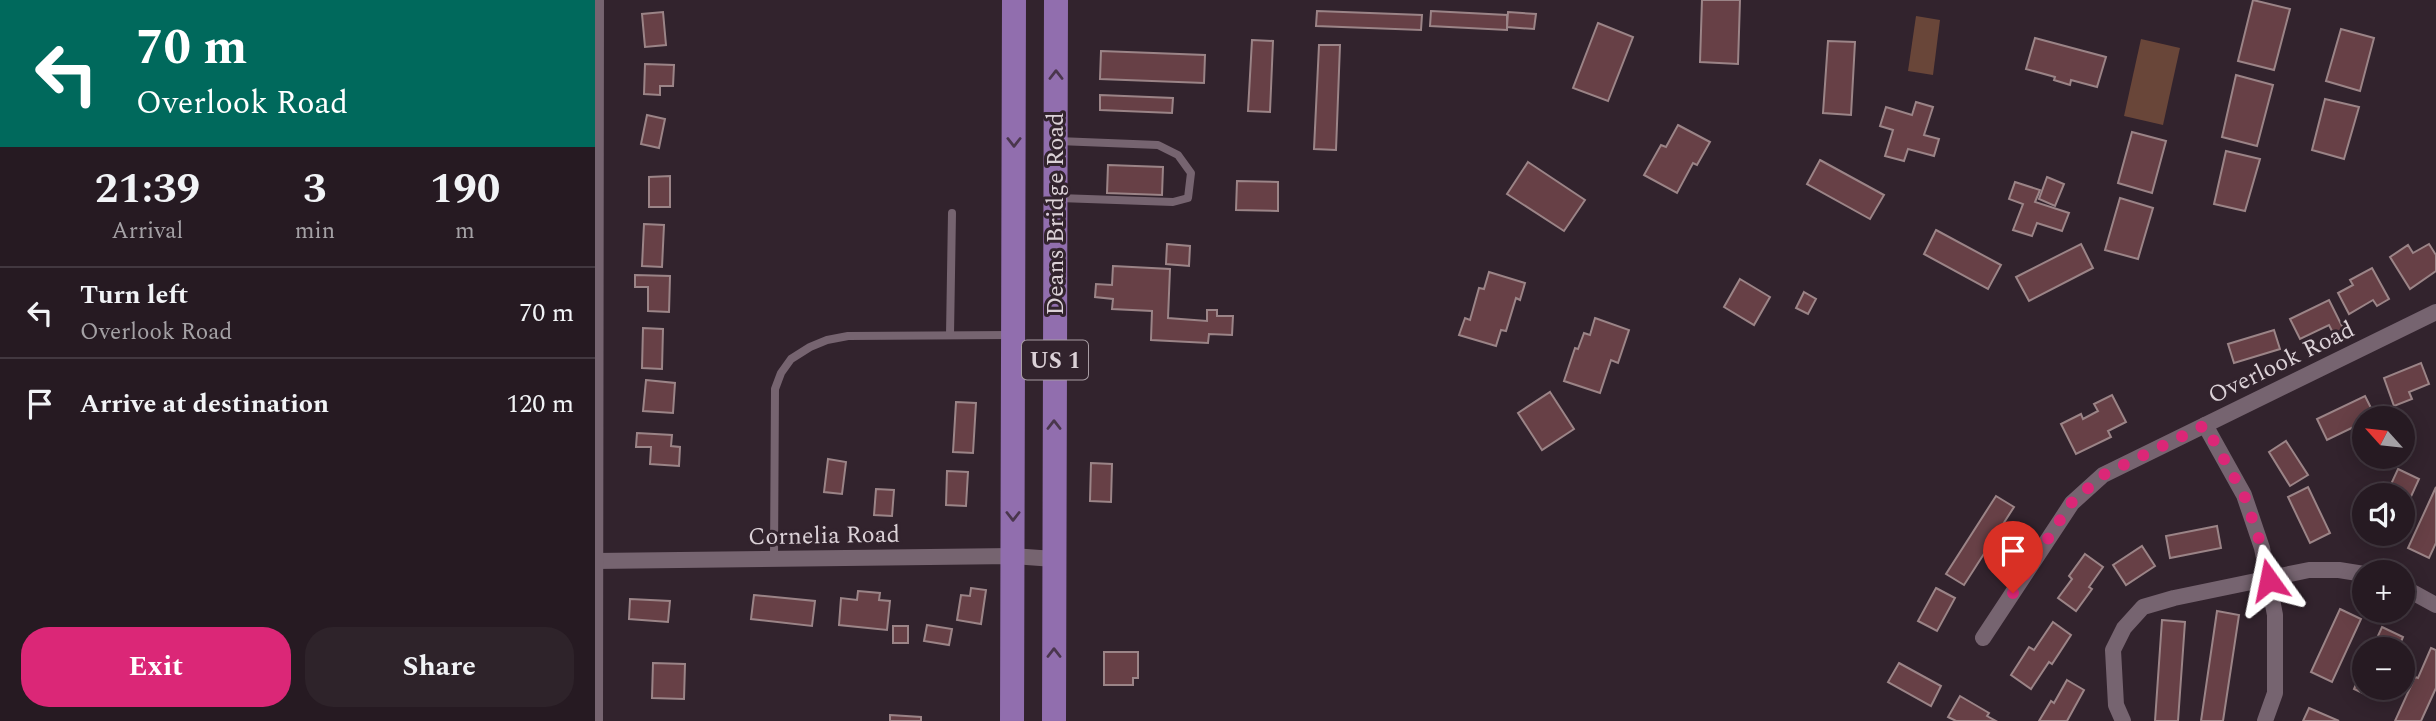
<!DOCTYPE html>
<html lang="en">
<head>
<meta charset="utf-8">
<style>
  body { margin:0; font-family:Spectral,serif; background:#2e232a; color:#f1f3f6; height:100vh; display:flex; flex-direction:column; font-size:26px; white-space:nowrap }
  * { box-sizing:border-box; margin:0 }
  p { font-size:23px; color:#a4a1a5 }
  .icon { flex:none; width:38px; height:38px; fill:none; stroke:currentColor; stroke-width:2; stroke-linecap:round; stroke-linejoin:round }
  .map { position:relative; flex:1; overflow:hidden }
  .sheet { display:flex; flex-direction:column; background:#261a22; width:595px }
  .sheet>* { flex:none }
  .guide { background:#00695c; color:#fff; overflow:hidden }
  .needle { width:46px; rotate:297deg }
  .tools { position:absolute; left:1757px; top:406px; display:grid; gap:14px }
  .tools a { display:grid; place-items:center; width:63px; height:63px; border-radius:50%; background:#261a22; box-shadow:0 4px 18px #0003,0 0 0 2px #423840; font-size:35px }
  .pin { position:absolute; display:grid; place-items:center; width:60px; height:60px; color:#fff; margin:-72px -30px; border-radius:50% 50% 50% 0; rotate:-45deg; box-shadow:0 0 7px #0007 }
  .pin .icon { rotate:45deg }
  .me { position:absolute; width:77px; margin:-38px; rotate:348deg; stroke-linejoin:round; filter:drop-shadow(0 0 5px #0008) }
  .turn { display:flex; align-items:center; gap:24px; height:147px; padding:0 21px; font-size:32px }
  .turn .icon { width:91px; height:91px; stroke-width:2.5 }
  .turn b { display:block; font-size:49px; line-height:60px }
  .eta { display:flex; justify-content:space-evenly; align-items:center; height:119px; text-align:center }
  .eta b { font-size:42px; font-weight:700; line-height:49px }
  .button { display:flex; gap:14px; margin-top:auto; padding:14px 21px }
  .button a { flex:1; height:80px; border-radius:28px; background:#db2777; color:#fff; font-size:28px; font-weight:700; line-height:80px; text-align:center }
  .button a+a { background:#2e232a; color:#f1f3f6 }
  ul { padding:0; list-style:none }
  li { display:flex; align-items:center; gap:21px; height:91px; padding:0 21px; border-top:2px solid #423840 }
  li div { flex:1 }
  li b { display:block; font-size:26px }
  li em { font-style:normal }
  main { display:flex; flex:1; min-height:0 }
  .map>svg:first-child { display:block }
  .green { fill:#694639 }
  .building { fill:#674046; stroke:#9b8487; stroke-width:2 }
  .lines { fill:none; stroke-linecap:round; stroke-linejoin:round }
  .service { stroke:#766470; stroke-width:8 }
  .minor { stroke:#766470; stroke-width:16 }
  .trunk { stroke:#916eae; stroke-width:24 }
  .oneway { stroke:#4a364d }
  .route { stroke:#db2777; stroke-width:12; stroke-dasharray:0 21.6 }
  .labels { text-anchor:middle; stroke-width:6; stroke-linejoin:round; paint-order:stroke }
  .shield { fill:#32232d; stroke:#a89da4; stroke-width:2 }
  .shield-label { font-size:23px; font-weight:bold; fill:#dbd1d7 }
  .street-label { font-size:24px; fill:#dbd1d7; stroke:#32232d }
</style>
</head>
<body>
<main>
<section class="sheet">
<div class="guide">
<div class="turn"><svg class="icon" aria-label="left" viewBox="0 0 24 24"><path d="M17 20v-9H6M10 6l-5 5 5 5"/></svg><div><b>70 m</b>Overlook Road</div></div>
</div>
<div class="eta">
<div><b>21:39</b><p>Arrival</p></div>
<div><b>3</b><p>min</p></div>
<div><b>190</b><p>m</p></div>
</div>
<ul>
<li><svg class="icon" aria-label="left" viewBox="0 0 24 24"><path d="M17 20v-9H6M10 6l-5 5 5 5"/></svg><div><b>Turn left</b><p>Overlook Road</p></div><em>70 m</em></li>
<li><svg class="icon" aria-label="arrive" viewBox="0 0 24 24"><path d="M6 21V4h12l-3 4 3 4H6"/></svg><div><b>Arrive at destination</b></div><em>120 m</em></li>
</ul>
<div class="button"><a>Exit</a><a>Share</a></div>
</section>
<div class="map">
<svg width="1841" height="721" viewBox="0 0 1841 721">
  <rect width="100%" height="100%" fill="#32232d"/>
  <g class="green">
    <polygon points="1321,16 1345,20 1338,75 1313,71"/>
    <polygon points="1546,39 1585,48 1568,125 1529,116"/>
  </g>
  <g class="building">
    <polygon points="1107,0 1145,0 1143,64 1105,62"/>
    <polygon points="1658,0 1695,9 1679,70 1643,61"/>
    <polygon points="722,11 827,15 826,30 721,26"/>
    <polygon points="836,11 912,15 912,30 835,26"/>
    <polygon points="68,12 71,45 50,47 47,14"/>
    <polygon points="913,12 941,14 939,29 912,27"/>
    <polygon points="1003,23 1038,37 1013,101 978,88"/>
    <polygon points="1746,29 1779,38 1765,91 1731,81"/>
    <polygon points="1440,38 1511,57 1502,87 1476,80 1475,85 1459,80 1460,77 1431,69"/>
    <polygon points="657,40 678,41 675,112 653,111"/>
    <polygon points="1233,41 1260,42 1256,115 1228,113"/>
    <polygon points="724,45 745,45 741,150 719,149"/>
    <polygon points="506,51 610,55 609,83 505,79"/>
    <polygon points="50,64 79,65 78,86 65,86 65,95 49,94"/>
    <polygon points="1641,75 1678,85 1662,146 1627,137"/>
    <polygon points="505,95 578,98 577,113 505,110"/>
    <polygon points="1730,99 1764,107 1749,159 1717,150"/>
    <polygon points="1321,102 1338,107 1329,135 1344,139 1339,156 1313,149 1309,161 1290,156 1298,130 1285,126 1291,107 1317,115"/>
    <polygon points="52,115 70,119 64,148 46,144"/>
    <polygon points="1083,125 1115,142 1102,165 1098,163 1082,193 1049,175 1066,145 1071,147"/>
    <polygon points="1537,132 1571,141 1557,193 1523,183"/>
    <polygon points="1631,151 1665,159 1650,211 1619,204"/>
    <polygon points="1225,160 1289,195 1275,219 1212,184"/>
    <polygon points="933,162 990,200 969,231 912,194"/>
    <polygon points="513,165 568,167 567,195 512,193"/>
    <polygon points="75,176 75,207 54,207 54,177"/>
    <polygon points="1452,177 1469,184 1460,206 1444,199"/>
    <polygon points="642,181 683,182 683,211 641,210"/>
    <polygon points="1420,182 1445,190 1440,202 1474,213 1467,231 1442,223 1437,236 1418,230 1428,204 1414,199"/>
    <polygon points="1525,198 1558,208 1543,259 1510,250"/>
    <polygon points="49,224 69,225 67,267 47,266"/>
    <polygon points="1341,230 1406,265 1393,289 1329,254"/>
    <polygon points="572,244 595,246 594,266 571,264"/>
    <polygon points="1486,244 1498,268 1434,301 1421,277"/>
    <polygon points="1834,244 1841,255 1841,271 1815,289 1795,257 1813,245 1818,253"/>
    <polygon points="518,266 575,269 573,318 612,321 612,310 622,310 622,316 638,316 637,335 614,334 613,343 556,340 557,311 517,309 518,299 500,297 501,284 517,285"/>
    <polygon points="1777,268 1794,299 1782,306 1778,300 1754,314 1743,293 1758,285 1755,280"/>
    <polygon points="894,272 930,283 925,300 921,298 911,331 906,330 901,346 864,335 870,318 875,320 884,288 889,289"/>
    <polygon points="40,275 75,276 74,312 53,311 53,287 40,287"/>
    <polygon points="1145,279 1175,297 1159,325 1129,307"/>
    <polygon points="1209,292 1221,299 1213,314 1201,308"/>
    <polygon points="1734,300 1750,332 1740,337 1734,325 1705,339 1695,319"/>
    <polygon points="1000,318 1034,330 1023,363 1016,360 1005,393 969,381 980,348 983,349 989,333 995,335"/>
    <polygon points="48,328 68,329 67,369 47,368"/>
    <polygon points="1679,330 1685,349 1639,363 1633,344"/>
    <polygon points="1826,363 1834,384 1814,392 1817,399 1799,406 1789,378"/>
    <polygon points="51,380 80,383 78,413 48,411"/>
    <polygon points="955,392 979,429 947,450 923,413"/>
    <polygon points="1517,395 1531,422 1513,431 1516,437 1481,454 1466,424 1486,414 1488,419 1503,411 1499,404"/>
    <polygon points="1770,396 1780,416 1769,418 1769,422 1732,440 1722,419"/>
    <polygon points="361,402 381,403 378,453 358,452"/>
    <polygon points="42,433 77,435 76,446 85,447 84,466 55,464 56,447 41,447"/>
    <polygon points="1691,441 1713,475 1695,486 1674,452"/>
    <polygon points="233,459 251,462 247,494 229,492"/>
    <polygon points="496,463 517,464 516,502 495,501"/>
    <polygon points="1803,469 1824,479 1808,514 1808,495 1791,495"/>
    <polygon points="352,471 373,472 371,506 351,505"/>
    <polygon points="1713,487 1735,533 1715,543 1693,497"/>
    <polygon points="1841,487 1841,543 1834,558 1813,548"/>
    <polygon points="281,489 299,490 297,516 279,515"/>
    <polygon points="1401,496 1419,507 1369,585 1351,574"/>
    <polygon points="1622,526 1626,548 1575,558 1571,536"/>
    <polygon points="1547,546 1560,566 1531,585 1518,565"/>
    <polygon points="1490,554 1508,567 1494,587 1497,589 1481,611 1463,598 1477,579 1474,576"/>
    <polygon points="376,588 391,590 386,624 362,620 366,595 375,596"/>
    <polygon points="1341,588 1360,598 1342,631 1323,621"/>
    <polygon points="263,591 285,593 284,600 295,601 292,630 244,625 246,598 262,600"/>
    <polygon points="159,595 220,601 217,626 156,619"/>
    <polygon points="35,599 75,601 73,622 34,619"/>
    <polygon points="1745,609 1766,619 1737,682 1716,672"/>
    <polygon points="1622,611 1644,615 1628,721 1606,721"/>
    <polygon points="1567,620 1590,622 1583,721 1560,721"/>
    <polygon points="1458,622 1476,635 1457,664 1454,662 1436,689 1416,675 1434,647 1439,650"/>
    <polygon points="332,625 357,629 354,645 329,641"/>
    <rect x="298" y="626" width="15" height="17"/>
    <polygon points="1787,627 1808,637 1803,649 1777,649"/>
    <polygon points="1836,648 1841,650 1841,688 1826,721 1800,721 1820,677 1823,678"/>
    <polygon points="509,652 543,652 543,678 538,678 538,685 509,685"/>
    <polygon points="58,663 90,664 89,699 57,698"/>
    <polygon points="1304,663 1346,686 1336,706 1293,682"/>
    <polygon points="1769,666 1769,688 1785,688 1780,699 1759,689"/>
    <polygon points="1472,680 1489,690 1472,721 1444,721 1456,701 1459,703"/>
    <polygon points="1365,696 1394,713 1392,716 1401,721 1361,721 1353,717"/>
    <polygon points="1714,708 1744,721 1708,721"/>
    <polygon points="295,715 326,717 326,721 295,721"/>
  </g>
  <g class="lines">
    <g class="service">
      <polyline points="463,141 563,145 583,155 596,173 593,198 578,202 464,198"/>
      <polyline points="355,335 357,213"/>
      <polyline points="179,558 180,389 186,373 196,359 215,347 232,340 253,336 415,335"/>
    </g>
    <g class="minor">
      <polyline points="1610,425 1649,495 1667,548 1680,615 1680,693 1670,721"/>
      <polyline points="0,561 418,556 459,559"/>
      <polyline points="1808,587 1841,605"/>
      <polyline points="1388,638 1477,503 1508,475 1841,312"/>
      <polyline points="0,721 1,0"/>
      <polyline points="1528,721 1521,705 1518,650 1529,628 1548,607 1579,598 1714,570 1744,570 1769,574"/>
    </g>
    <g class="trunk">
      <polyline points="417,721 419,0"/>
      <polyline points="459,721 461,0"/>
    </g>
  </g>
  <defs><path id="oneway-chevron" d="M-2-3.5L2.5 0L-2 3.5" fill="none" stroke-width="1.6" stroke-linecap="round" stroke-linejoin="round" transform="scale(1.75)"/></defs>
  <g class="oneway">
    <use href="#oneway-chevron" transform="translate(461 75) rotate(-90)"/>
    <use href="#oneway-chevron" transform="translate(419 142) rotate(90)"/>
    <use href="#oneway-chevron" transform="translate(459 425) rotate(-90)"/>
    <use href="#oneway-chevron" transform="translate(418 516) rotate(90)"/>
    <use href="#oneway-chevron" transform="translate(459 653) rotate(-90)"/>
  </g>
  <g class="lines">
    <polyline class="route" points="1418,593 1476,503 1508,475 1610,425 1649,495 1667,548 1674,580"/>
  </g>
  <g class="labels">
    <rect class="shield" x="427" y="340.5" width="66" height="39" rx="5"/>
    <g class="shield-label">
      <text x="460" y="368">US 1</text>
    </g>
    <g class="street-label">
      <text transform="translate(460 214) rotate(-90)" y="8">Deans Bridge Road</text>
      <text transform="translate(1686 362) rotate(-26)" y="8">Overlook Road</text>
      <text transform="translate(229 535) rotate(-1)" y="8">Cornelia Road</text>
    </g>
  </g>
</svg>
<div class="tools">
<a><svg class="needle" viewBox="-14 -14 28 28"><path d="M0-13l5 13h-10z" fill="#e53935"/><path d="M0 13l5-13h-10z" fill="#a4a1a5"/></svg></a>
<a><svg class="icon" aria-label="sound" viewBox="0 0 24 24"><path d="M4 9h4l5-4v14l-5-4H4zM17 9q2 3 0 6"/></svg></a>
<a>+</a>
<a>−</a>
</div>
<div class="pin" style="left:1418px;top:593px;background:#d93025"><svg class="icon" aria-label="arrive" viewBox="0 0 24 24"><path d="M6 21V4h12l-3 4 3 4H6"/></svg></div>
<svg class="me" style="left:1674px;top:580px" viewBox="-20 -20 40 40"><path d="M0-17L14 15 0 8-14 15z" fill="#db2777" stroke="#fff" stroke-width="4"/></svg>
</div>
</main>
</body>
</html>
